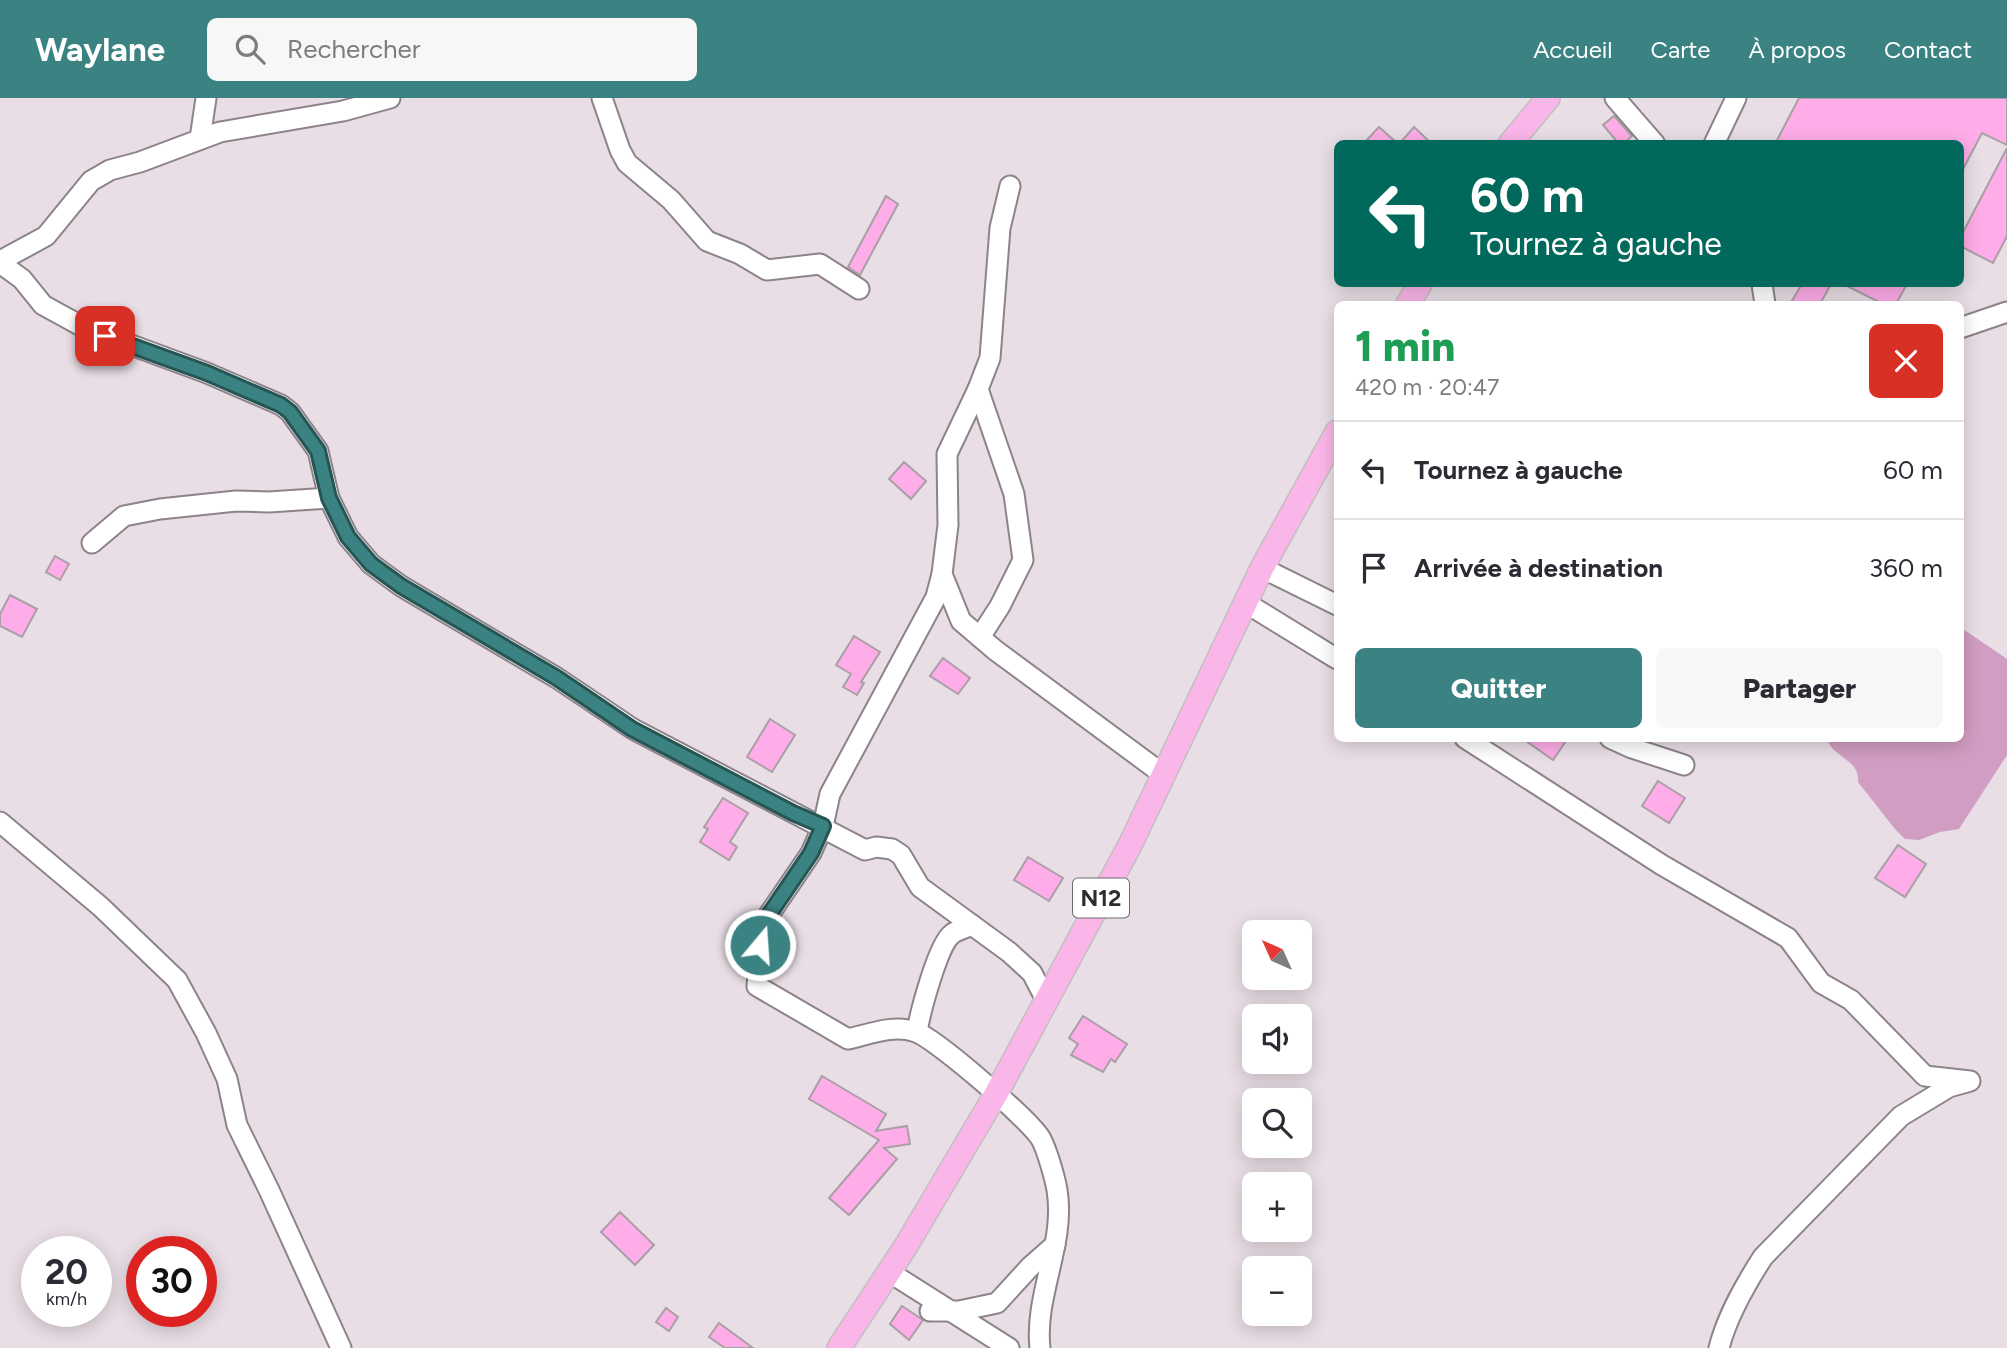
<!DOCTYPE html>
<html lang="fr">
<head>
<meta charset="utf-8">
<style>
  body { margin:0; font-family:Figtree,sans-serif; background:#f7f7f7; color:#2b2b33; height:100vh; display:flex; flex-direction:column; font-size:26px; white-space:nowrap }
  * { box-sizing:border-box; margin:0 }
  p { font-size:23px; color:#7c7c81 }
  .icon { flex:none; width:38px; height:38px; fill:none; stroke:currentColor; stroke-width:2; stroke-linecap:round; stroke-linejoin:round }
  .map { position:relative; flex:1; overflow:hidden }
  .side { position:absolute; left:1334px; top:203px; width:630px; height:441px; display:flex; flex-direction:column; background:#fff; border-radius:10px; box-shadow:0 4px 18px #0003 }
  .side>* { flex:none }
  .guide { position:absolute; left:1334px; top:42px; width:630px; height:147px; border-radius:10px; box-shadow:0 4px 18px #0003; background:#00695c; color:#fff; overflow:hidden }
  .needle { width:46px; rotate:315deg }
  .fabs { position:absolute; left:1242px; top:822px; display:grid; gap:14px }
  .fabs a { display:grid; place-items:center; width:70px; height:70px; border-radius:10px; background:#fff; box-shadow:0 4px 18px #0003; font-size:35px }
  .speed { position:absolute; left:21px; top:1138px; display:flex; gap:14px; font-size:35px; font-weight:700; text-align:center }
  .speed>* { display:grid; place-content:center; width:91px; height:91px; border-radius:50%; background:#fff; box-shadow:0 4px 18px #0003; line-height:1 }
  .speed small { font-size:18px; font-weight:400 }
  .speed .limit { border:10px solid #d22; background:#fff; color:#111 }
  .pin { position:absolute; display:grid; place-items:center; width:60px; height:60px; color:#fff; margin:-30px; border-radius:14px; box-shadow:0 4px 10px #0006 }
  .me { position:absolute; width:77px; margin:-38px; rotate:18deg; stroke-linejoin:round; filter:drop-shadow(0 0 5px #0008) }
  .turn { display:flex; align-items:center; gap:24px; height:147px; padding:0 21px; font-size:32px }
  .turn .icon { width:91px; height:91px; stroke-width:2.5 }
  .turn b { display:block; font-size:49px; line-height:60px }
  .round { display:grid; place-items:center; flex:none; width:74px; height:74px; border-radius:10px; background:#f7f7f7 }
  .head { display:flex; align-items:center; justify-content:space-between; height:119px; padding:0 21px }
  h1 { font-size:42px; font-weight:800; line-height:52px; color:#1e9e55 }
  .primary-button { display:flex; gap:14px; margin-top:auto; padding:14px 21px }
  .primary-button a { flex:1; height:80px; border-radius:10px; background:#3a8382; color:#fff; font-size:28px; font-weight:800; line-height:80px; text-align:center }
  .primary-button a+a { background:#f7f7f7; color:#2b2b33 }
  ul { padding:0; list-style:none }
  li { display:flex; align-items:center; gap:21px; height:98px; padding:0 21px; border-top:2px solid #e1e1e2 }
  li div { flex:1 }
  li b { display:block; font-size:26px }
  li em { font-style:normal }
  header { display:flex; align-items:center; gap:42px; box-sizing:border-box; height:98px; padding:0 35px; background:#3a8382; color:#fff }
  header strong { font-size:33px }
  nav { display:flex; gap:38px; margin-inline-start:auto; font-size:24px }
  .search { width:490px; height:63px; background:#f7f7f7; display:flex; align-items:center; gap:18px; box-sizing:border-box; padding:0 24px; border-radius:10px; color:#7c7c81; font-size:26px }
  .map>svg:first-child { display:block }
  .green { fill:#d29dc2 }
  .building { fill:#ffade8; stroke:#a99fa6; stroke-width:2 }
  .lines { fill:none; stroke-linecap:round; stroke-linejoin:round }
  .minor-casing { stroke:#8d838a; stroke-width:23 }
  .major-casing { stroke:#c1bfc0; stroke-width:26 }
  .minor { stroke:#fff; stroke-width:19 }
  .major { stroke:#fbb6e9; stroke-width:23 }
  .route-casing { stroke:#265554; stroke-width:18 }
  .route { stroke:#3a8382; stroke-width:12 }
  .labels { text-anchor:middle; stroke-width:5; stroke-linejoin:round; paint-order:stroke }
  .shield { fill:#fff; stroke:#6d6b6d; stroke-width:2 }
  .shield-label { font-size:23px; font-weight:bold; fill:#2f2b2e }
</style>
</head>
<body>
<header>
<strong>Waylane</strong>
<div class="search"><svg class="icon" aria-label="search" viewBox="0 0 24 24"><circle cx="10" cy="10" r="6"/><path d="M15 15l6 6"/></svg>Rechercher</div>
<nav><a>Accueil</a><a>Carte</a><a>À propos</a><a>Contact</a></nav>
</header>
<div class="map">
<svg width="2007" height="1250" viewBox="0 0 2007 1250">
  <rect width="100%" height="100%" fill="#e9dee5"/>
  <path class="green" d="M1960,529L2007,561V657L1959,731L1940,734L1919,742L1905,741L1895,731L1858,684C1860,661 1833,660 1827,641L1960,640Z"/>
  <g class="building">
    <polygon points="1799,0 2007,0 2007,47 1982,35 1960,77 1960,46 1775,46"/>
    <polygon points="1614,18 1632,38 1623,46 1619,46 1603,27"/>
    <polygon points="1379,29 1398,46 1364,45"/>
    <polygon points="1414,29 1432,46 1399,46"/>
    <polygon points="2007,50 2007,138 1993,165 1960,148 1960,140"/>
    <polygon points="886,98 898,106 860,177 848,169"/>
    <polygon points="1802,186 1831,186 1820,206 1790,206"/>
    <polygon points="1843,186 1907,186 1896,206 1883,206"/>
    <polygon points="904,364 926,383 911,401 889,381"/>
    <polygon points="55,458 69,466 60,482 46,474"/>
    <polygon points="10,497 37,511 22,539 0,528 0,516"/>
    <polygon points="854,538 880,554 861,584 864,585 857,597 843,589 851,576 836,567"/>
    <polygon points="943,560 970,580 958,596 930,578"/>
    <polygon points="770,621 795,637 772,674 747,659"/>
    <polygon points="1522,640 1568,640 1553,662"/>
    <polygon points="1658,683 1685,700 1669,725 1642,708"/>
    <polygon points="723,700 748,715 730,744 737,749 729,762 700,744 708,731 704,729"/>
    <polygon points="1898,747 1926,766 1905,799 1875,780"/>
    <polygon points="1028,759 1063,780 1049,803 1014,782"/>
    <polygon points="1083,918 1127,946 1115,964 1111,961 1103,974 1071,957 1078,946 1069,940"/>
    <polygon points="822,978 886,1016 876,1033 907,1028 910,1046 884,1050 897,1061 849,1117 829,1100 879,1042 809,1001"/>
    <polygon points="620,1114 654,1147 635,1167 601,1134"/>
    <polygon points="902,1208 923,1222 909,1242 890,1226"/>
    <polygon points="666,1210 678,1219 669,1233 656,1224"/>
    <polygon points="719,1225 753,1250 725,1250 709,1239"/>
  </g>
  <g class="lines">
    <g class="minor-casing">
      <g id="minor">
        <polyline points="602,0 620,52 627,65 671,102 707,143 740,156 767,172 820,166 859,191"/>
        <polyline points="1615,0 1655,46"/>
        <polyline points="200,41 206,0"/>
        <polyline points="1714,46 1736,0"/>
        <polyline points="0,163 46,138 91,83 110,72 140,64 220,34 343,13 390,0"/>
        <polyline points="0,165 22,181 43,207 85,230 207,275 281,307 290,314 318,353 329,400 348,439 371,466 401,488 557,580 633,631 865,752 876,749 892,751 901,757 920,789 1009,854 1032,875 1046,902"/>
        <polyline points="1762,186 1765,206"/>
        <polyline points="1960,230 2007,214"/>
        <polyline points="978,291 947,356 948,427 942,476 961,523 995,552 1164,677"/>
        <polyline points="92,445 124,418 160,411 236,403 269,404 329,400"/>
        <polyline points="1262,470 1337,507"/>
        <path d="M942,476L936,499L830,696L823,728L811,755L762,827L757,888L848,941C870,936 894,926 916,934C936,941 1031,1023 1041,1041C1047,1052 1055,1080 1057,1092C1066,1146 1034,1197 1040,1250"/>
        <polyline points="1246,505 1337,561"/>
        <polyline points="980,539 1000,508 1023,462 1014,396 978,291 990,260 1000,130 1010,88"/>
        <polyline points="1465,640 1662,767 1788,840 1821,885 1851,902 1925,978 1970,983"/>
        <polyline points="1610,640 1632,650 1684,667"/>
        <polyline points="0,724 101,809 177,882 206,935 227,981 237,1027 269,1092 341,1250"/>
        <path d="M917,934C920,915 938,846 952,836C957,832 966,830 972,827"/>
        <polyline points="889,1174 1009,1250"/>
        <polyline points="930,1213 959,1213 997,1205 1030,1169 1055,1147"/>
        <path d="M1719,1250C1727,1218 1745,1187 1763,1159L1901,1018L1949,989L1967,984"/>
      </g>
    </g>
    <g class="major-casing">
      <g id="major">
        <polyline points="1510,46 1548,0"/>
        <polyline points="1408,206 1420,186"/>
        <polyline points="839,1250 906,1148 996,996 1130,747 1262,470 1337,334"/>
      </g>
    </g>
    <use href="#minor" class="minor"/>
    <use href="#major" class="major"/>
  </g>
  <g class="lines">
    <g class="route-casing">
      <polyline id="route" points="105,238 207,275 281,307 290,314 318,353 329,400 348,439 371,466 401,488 557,580 632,631 793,715 823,728 811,755 762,827 760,847"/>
    </g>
    <use href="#route" class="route"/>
  </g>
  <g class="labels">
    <rect class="shield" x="1073" y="780.5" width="56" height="39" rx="5"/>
    <g class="shield-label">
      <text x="1101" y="808">N12</text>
    </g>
  </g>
</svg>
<div class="fabs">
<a><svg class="needle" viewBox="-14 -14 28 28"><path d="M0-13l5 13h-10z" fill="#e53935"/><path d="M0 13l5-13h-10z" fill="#7c7c81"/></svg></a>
<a><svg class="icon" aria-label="sound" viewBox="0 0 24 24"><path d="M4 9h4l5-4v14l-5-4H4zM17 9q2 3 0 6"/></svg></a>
<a><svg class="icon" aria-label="search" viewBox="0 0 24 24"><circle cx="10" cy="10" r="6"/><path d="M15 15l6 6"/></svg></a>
<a>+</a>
<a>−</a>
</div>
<div class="speed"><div>20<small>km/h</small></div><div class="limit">30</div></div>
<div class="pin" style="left:105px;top:238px;background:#d93025"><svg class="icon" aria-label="arrive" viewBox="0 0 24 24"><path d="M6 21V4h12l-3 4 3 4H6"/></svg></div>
<svg class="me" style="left:760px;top:847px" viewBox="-20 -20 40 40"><circle r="17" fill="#3a8382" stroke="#fff" stroke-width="3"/><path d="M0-11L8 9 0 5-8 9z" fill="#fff"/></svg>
<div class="guide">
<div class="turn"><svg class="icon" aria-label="left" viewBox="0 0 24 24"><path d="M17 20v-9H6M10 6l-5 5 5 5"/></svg><div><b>60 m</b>Tournez à gauche</div></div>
</div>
<section class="side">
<div class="head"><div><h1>1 min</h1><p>420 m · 20:47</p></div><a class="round" style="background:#d93025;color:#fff"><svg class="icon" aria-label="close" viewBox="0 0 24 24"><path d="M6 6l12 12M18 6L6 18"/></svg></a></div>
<ul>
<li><svg class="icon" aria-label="left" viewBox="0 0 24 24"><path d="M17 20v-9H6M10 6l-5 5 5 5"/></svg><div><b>Tournez à gauche</b></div><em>60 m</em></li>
<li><svg class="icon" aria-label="arrive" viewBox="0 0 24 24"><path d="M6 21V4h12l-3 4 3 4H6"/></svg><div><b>Arrivée à destination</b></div><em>360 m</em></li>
</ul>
<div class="primary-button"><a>Quitter</a><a>Partager</a></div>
</section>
</div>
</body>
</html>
